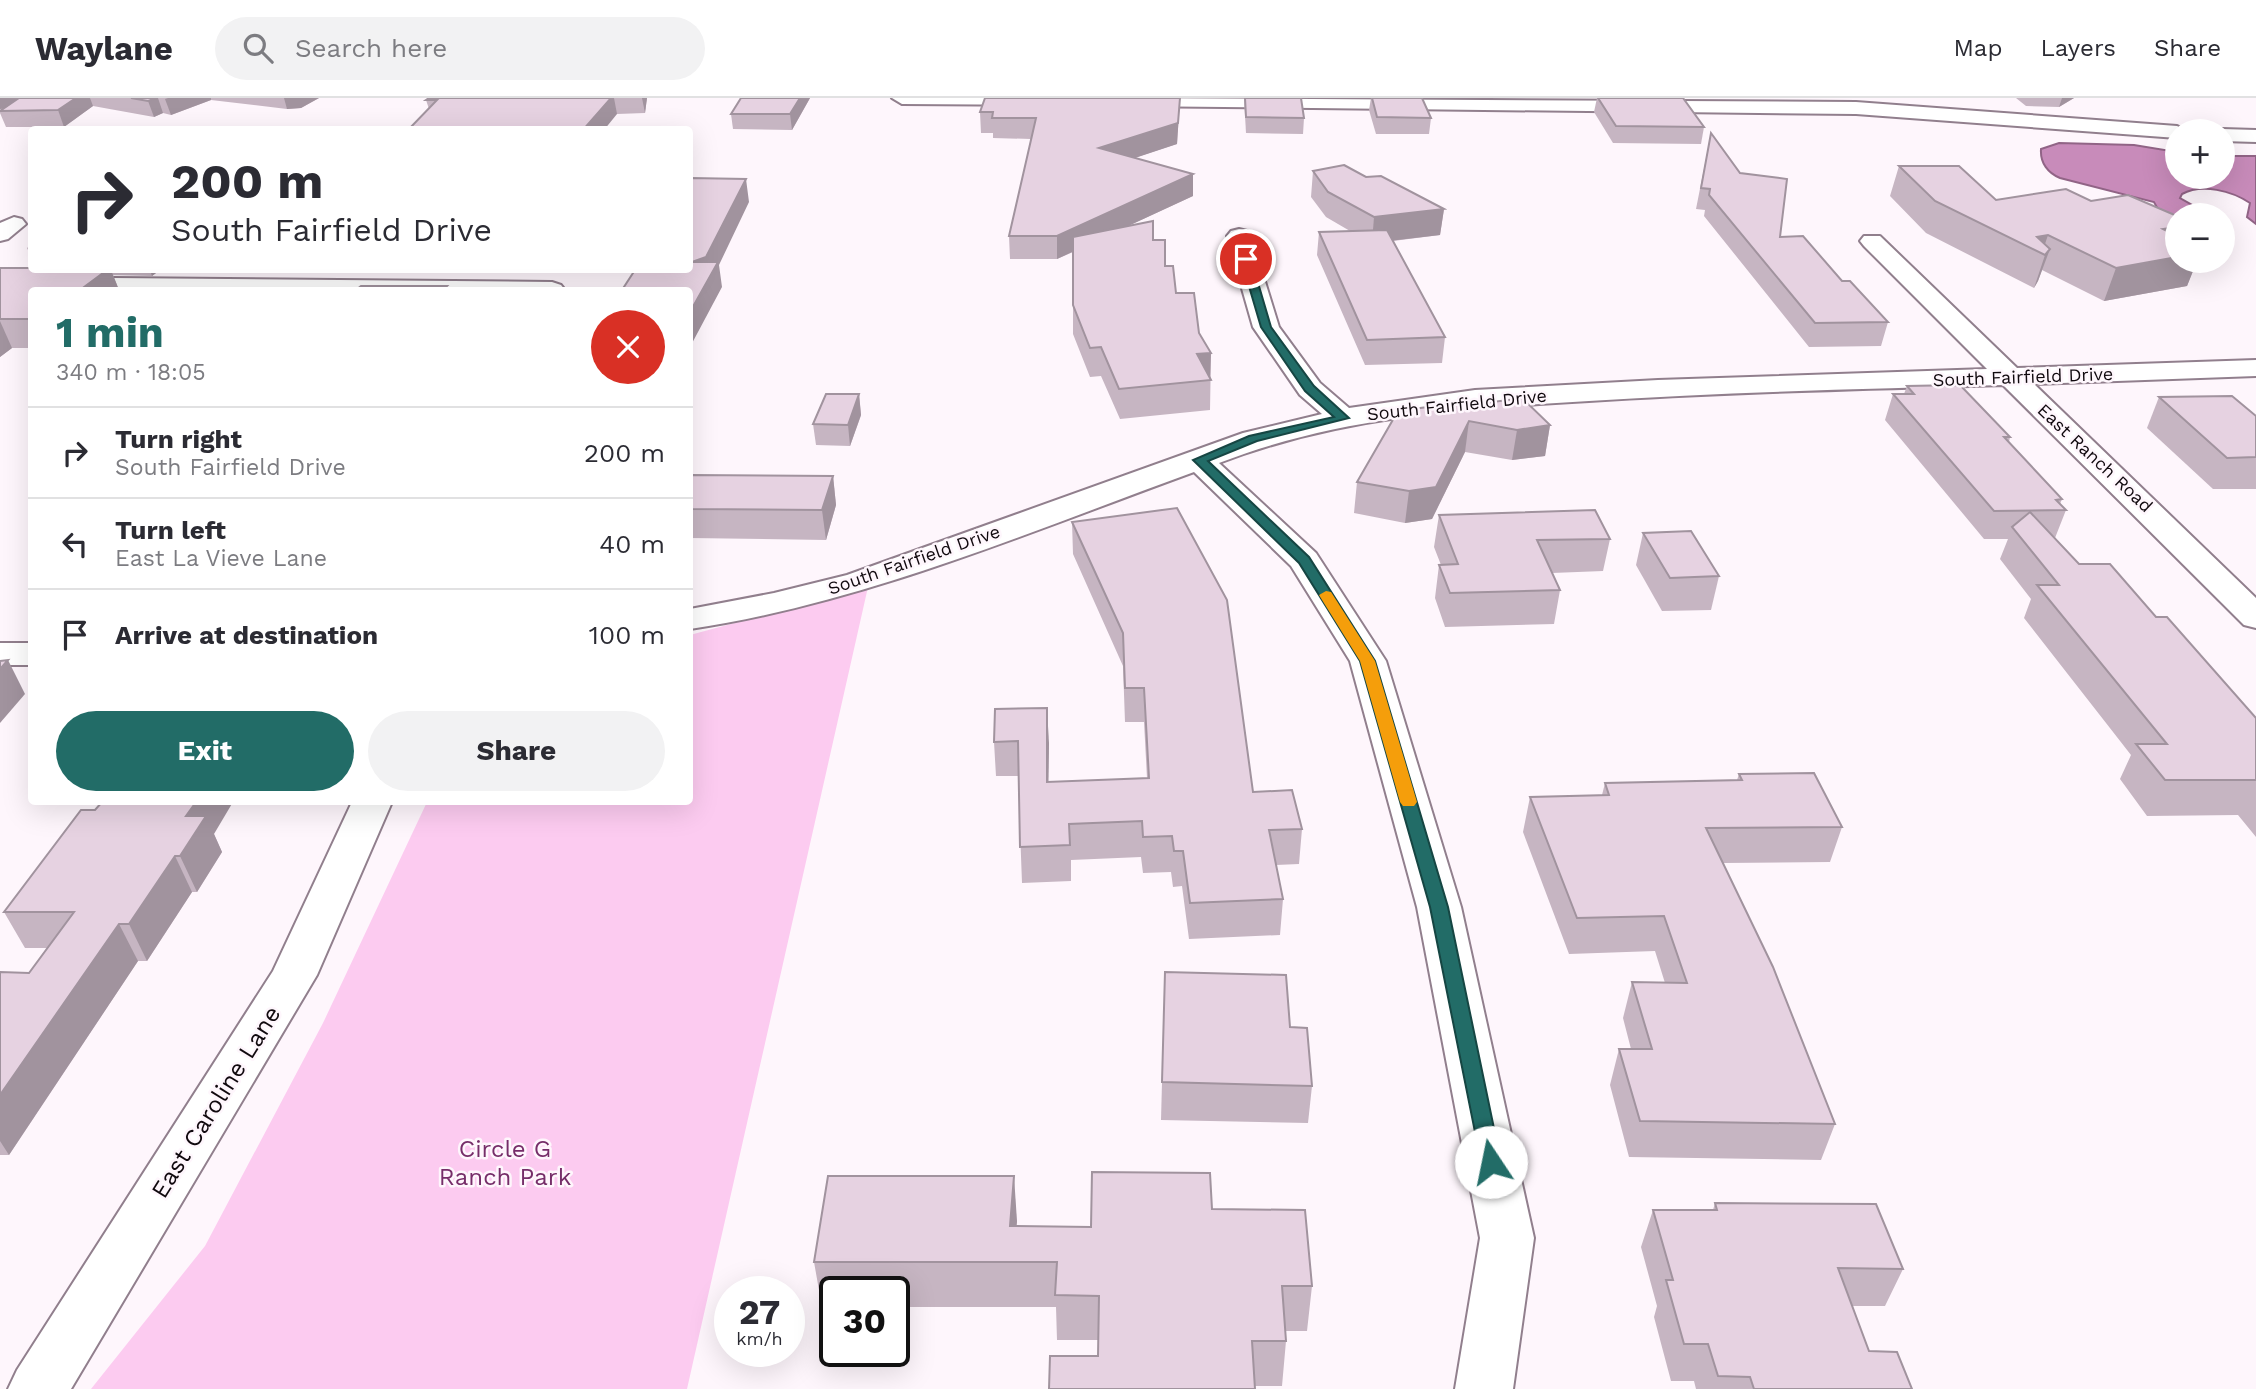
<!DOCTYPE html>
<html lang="en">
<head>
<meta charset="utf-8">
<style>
  body { margin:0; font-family:"Work Sans",sans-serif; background:#f2f2f3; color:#2b2b33; height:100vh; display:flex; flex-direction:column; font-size:26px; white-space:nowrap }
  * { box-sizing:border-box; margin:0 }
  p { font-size:23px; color:#7c7c81 }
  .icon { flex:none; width:38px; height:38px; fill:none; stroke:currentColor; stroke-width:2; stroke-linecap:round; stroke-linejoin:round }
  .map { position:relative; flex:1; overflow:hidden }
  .sheet { position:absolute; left:28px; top:189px; width:665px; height:518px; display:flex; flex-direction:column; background:#fff; border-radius:7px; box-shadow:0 7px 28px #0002 }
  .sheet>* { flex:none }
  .banner { position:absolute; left:28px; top:28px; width:665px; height:147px; border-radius:7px; box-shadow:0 7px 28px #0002; background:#fff; color:#2b2b33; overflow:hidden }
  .controls { position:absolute; left:2165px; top:21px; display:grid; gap:14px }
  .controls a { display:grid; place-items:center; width:70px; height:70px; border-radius:50%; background:#fff; box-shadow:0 7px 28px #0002; font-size:35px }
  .speed { position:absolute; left:714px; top:1178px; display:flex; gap:14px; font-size:35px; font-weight:700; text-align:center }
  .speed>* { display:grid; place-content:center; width:91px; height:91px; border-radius:50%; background:#fff; box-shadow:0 7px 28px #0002; line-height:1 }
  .speed small { font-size:18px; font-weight:400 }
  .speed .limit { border:4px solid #111; border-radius:10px; background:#fff; color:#111 }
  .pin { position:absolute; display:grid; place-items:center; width:60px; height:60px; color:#fff; margin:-30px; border:4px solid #fff; border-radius:50%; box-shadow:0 2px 7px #0007 }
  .me { position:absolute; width:77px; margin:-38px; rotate:349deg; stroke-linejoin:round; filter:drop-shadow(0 0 5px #0008) }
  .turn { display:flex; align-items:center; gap:24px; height:147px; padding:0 28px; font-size:32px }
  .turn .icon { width:91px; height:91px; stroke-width:2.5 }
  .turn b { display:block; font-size:49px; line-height:60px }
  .round { display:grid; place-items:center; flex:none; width:74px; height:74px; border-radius:37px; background:#f2f2f3 }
  .summary { display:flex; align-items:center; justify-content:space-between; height:119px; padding:0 28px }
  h1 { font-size:42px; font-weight:700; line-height:52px; color:#226c67 }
  .action { display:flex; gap:14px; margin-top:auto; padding:14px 28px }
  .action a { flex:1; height:80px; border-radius:42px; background:#226c67; color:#fff; font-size:28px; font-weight:700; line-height:80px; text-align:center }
  .action a+a { background:#f2f2f3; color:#2b2b33 }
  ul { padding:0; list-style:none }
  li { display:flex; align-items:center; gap:21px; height:91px; padding:0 28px; border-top:2px solid #e1e1e2 }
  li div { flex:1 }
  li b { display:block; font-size:26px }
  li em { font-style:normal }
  header { display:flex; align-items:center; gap:42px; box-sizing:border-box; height:98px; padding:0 35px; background:#fff; border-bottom:2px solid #e1e1e2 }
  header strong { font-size:33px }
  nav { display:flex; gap:38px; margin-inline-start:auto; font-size:24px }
  .search { width:490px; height:63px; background:#f2f2f3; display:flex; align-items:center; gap:18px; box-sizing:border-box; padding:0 24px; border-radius:38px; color:#7c7c81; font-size:26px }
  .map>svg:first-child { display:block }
  .green { fill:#fccbf0 }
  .water { fill:#c88bba; stroke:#916486; stroke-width:2 }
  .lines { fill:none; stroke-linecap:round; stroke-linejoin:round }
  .minor-casing { stroke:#917f8d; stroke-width:4 }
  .minor { fill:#fff; fill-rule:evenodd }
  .wall { fill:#c6b5c2 }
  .shaded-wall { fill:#a1939e }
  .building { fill:#e6d2e1; stroke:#a1939e; stroke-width:2 }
  .route { fill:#226c67; stroke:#164643; stroke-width:2 }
  .slow { fill:#f59e0b }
  .labels { text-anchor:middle; stroke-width:5; stroke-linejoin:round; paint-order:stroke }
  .far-street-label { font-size:18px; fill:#10090e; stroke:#fef6fc }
  .near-street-label { font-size:24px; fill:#10090e; stroke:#fef6fc }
  .near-park-label { font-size:24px; fill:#762d69; stroke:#fef6fc }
</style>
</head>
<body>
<header>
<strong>Waylane</strong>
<div class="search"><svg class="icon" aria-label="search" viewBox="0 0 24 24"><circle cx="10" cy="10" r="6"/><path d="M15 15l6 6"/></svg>Search here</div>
<nav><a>Map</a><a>Layers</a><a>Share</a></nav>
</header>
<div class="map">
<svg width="2256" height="1291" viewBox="0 0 2256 1291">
  <rect width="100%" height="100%" fill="#fef6fc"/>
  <polygon class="green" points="868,489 687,1291 91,1291 205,1148 323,925 427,704 690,704 690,537"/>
  <path class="water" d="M2059,45L2134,47L2177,54V79H2222L2223,58H2256V126L2247,119L2250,105C2232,93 2202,85 2182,96L2180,100L2210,117H2177V123L2159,113L2154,104L2060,80C2048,75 2040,65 2041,51Z"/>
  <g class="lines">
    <g class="minor-casing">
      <g id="minor">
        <polygon points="892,0 1047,0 1048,1 1038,7 902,6"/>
        <polygon points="1119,0 1856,4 2177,28 2187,33 2177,33 2177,40 1856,16 1127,8 1120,6"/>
        <polygon points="2222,31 2256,32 2256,44 2222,43 2222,33 2214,33"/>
        <polygon points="14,119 22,121 26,126 8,141 0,143 0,125"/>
        <path d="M1239,131L1247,133L1251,138L1279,229L1320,285L1349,310L1475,292L1658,282L1987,271L1864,148L1860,143L1864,138H1880L2017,270L2256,262V278L2034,286L2256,500V530L2244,527L2003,287C1865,291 1727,294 1589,303C1465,310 1337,319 1219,365L1316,455L1386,563L1461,809L1534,1140L1513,1291H1455L1480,1140L1417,809L1350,563L1291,468L1194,374C1029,434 864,505 690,531V511L774,495L847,477L1243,335L1322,316L1300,297L1253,229L1227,138L1231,133Z"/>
        <polygon points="0,179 552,184 561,187 565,192 0,195"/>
        <rect x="0" y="545" width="32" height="22"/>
        <polygon points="352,704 392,704 317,877 71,1291 8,1291 17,1272 273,873"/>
      </g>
    </g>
    <use href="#minor" class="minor"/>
  </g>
  <g class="wall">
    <polygon points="0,0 319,0 301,10 287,11 211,2 171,17 163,15 154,19 93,8 64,29 6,29 0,15 0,12 3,10 0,11"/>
    <polygon points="429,0 647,0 645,15 617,16 429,11 426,2"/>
    <polygon points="741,0 810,0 792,32 733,31 731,16"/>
    <polygon points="1180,0 1177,46 1134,60 1193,98 1130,127 1153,142 1165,168 1176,195 1211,255 1210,312 1120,321 1101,278 1090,279 1073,236 1073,154 1057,161 1010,161 1009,138 1031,41 993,40 993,35 981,35 980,14"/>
    <polygon points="1244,0 1301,0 1304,20 1303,36 1246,35"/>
    <polygon points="1371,0 1422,0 1431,20 1429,36 1376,36 1369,12"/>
    <polygon points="1597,0 1683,0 1704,29 1701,46 1613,45 1594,14"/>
    <polygon points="2016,0 2074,0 2059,9 2026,8"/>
    <polygon points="1711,35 1780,139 1842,183 1888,224 1881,248 1809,249 1704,118 1705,112 1696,111"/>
    <polygon points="1899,68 2177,163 2197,163 2187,188 2104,203 2042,172 2038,183 2034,190 1926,135 1890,98"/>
    <polygon points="1313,73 1366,79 1444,111 1440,137 1393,143 1445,239 1442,265 1365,267 1317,157 1319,134 1350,133 1326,119 1311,99"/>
    <polygon points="32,146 32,160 27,150"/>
    <polygon points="0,170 32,172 160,172 152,178 113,177 119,192 32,192 32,250 12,250 0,259"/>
    <polygon points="1907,288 2010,339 2009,344 2062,401 2060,406 2066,412 2055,440 2079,466 2156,519 2256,620 2256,739 2238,717 2147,718 2120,681 2131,657 2024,520 2031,501 2000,461 2008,441 1984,441 1885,322 1893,296 1904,296"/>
    <polygon points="859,296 861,317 850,348 816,347 813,326"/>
    <polygon points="2159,299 2256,318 2256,391 2213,391 2147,330"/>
    <polygon points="1480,302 1479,305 1550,327 1545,358 1512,362 1465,354 1432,421 1405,425 1354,415 1357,384"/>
    <polygon points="690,377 833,378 836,407 826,442 690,440"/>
    <polygon points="1439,417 1610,441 1603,473 1552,475 1560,492 1554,526 1445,529 1435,500 1439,467 1441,467 1434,449"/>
    <polygon points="1072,424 1253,694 1302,731 1299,766 1276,767 1283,801 1280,837 1189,841 1182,788 1173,789 1171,774 1143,775 1141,759 1071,762 1071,783 1022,785 1018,678 996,678 994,644 995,611 1049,645 1048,684 1147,680 1144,624 1125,624 1123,568 1073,456"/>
    <polygon points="1643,435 1719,478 1711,512 1662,513 1636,467"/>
    <polygon points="1739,676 1842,729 1830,764 1723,765 1835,1026 1821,1062 1629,1059 1610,987 1619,951 1631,951 1623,920 1632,884 1665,885 1655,853 1569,856 1523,734 1530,699 1602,697 1605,685 1737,682"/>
    <polygon points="214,736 222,754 197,794 192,794 147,863 138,863 9,1057 0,1057 0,874 29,875 47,850 25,850 4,814"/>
    <polygon points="1165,874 1290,929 1312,988 1308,1025 1161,1022"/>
    <polygon points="1715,1105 1903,1171 1885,1208 1852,1208 1869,1253 1912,1291 1696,1291 1694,1283 1671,1283 1654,1219 1657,1208 1641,1149 1653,1112 1713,1112"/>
    <polygon points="1212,1111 1312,1188 1307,1233 1286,1233 1286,1243 1282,1288 1255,1288 1098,1258 1098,1242 1057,1242 1056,1209 894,1209 894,1194 835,1194 835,1209 822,1209 814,1164 1017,1123 1016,1128 1091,1129"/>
  </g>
  <g class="shaded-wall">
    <polygon points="0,0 37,0 39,7 0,11"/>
    <polygon points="76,0 90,0 93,8 64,29 58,12"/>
    <polygon points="156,0 158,0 163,15 154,19 148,3"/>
    <polygon points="168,0 211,0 211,2 171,17 165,1"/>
    <polygon points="284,0 319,0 301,10 287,11"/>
    <polygon points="611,0 614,0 617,16 604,32 583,32"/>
    <polygon points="642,0 647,0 645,15"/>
    <polygon points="800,0 810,0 792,32 790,16"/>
    <polygon points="1180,0 1177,46 1099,72 1099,50"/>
    <polygon points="2062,0 2074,0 2059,9"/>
    <polygon points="1193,76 1193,98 1057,161 1057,138"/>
    <polygon points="746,81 749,104 719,167 722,189 690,249 690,214 692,164"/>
    <polygon points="1444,111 1440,137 1372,145 1374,119"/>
    <polygon points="2177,129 2177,163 2197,163 2187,188 2104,203 2116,170 2163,131"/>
    <polygon points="2048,137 2042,155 2037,139"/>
    <polygon points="2050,151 2038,183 2034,190 2045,157"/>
    <polygon points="107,172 111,172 119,192 80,192"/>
    <polygon points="150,172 160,172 152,178"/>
    <polygon points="0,223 12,250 0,259"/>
    <polygon points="1211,255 1210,282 1197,256"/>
    <polygon points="859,296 861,317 850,348 848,327"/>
    <polygon points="1469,323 1465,354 1432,421 1405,425 1409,393"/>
    <polygon points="1550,327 1545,358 1512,362 1517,332"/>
    <polygon points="833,378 836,407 826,442 822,412"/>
    <polygon points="8,562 25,596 0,625 0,571"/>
    <polygon points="1047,610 1049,645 1048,719 1047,684"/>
    <polygon points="196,704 233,704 214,736 222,754 197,794 180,758 186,718"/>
    <polygon points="175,758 192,794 147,863 129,826"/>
    <polygon points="119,826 138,863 9,1057 0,1043 0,997"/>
    <polygon points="1014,1078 1017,1123 1014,1164 1010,1128"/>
  </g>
  <g class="building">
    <polygon points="19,0 76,0 58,12 0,13"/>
    <polygon points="131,0 156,0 148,3"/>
    <polygon points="429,0 611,0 583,32 408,32 437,2 426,2"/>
    <polygon points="741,0 800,0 790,16 731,16"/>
    <polygon points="985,0 1180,0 1178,25 1099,50 1193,76 1057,138 1009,138 1036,20 992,20 993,14 980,14"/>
    <polygon points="1245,0 1301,0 1304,20 1246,19"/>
    <polygon points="1372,0 1422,0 1431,20 1377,19"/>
    <polygon points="1598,0 1683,0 1704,29 1616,28"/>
    <polygon points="1711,35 1740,75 1787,81 1780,139 1803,138 1842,183 1850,183 1888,224 1815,225 1709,97 1710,91 1701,90"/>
    <polygon points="1344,67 1366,79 1381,78 1444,111 1374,119 1328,94 1313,73"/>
    <polygon points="1899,68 1959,68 1996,102 2066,91 2091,103 2128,97 2177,118 2177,129 2163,131 2177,138 2177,143 2174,143 2177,145 2177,159 2116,170 2048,137 2037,139 2050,151 2045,157 1935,103"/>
    <polygon points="690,80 746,81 706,159 692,164 718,164 690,214 690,192 622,192 635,172 690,172"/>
    <polygon points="1153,123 1153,142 1165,142 1165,168 1173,168 1176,195 1194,195 1199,235 1211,255 1197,256 1211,282 1119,291 1101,249 1090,250 1073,207 1073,139"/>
    <polygon points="1387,132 1445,239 1367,242 1319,134"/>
    <polygon points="0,170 32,170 32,172 107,172 80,192 32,192 32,221 0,221"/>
    <polygon points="361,188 447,188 443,192 356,192"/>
    <polygon points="1960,287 2010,339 2004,339 2062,401 2056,402 2066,412 1994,413 1893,296 1914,296 1907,288"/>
    <polygon points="826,296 859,296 848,327 813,326"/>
    <polygon points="2232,298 2256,318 2256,359 2227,360 2159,299"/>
    <polygon points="1522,300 1550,327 1517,332 1469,323 1436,389 1409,393 1357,384 1398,313 1480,302 1478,306"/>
    <polygon points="690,377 833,378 822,412 690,411"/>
    <polygon points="1177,410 1227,502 1253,694 1292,692 1302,731 1269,732 1283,801 1190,805 1183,753 1174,753 1172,738 1143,739 1142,723 1069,726 1070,747 1020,749 1018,643 994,644 995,611 1047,610 1047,684 1149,680 1144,590 1125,590 1123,535 1072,424"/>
    <polygon points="1595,412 1610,441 1537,442 1560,492 1450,495 1439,467 1458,466 1439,417"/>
    <polygon points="2030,414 2079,466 2110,466 2156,519 2167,519 2256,620 2256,682 2165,682 2136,646 2167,646 2037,487 2059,487 2012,429"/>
    <polygon points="1691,433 1719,478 1670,480 1643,435"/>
    <polygon points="8,562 0,571 0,563"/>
    <polygon points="1814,675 1842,729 1706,730 1773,869 1835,1026 1640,1023 1619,951 1652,951 1632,884 1687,885 1664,818 1577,820 1530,699 1609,697 1605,685 1742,682 1739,676"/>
    <polygon points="102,704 196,704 186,718 206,718 180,758 175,758 129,826 119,826 0,997 0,874 29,875 74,814 4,814 81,712 95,712"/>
    <polygon points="1165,874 1286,877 1290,929 1307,930 1312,988 1162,984"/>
    <polygon points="1092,1074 1210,1075 1212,1111 1305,1112 1312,1188 1282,1188 1286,1243 1252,1243 1255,1291 1049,1291 1050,1258 1098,1258 1099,1198 1055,1197 1057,1164 814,1164 828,1078 1014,1078 1010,1128 1091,1129"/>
    <polygon points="1715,1105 1876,1106 1903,1171 1838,1170 1869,1253 1897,1254 1912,1291 1754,1291 1750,1279 1718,1278 1708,1246 1684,1246 1666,1182 1673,1182 1653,1112 1717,1112"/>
  </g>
  <polygon class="route" points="1246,158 1251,161 1271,229 1314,288 1349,320 1257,343 1208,363 1309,459 1375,563 1448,809 1501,1064 1498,1070 1491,1072 1484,1070 1481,1064 1430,809 1360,563 1299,465 1193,362 1249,338 1334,319 1305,293 1261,229 1241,161"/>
  <polygon class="slow" points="1326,493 1331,494 1375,563 1417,704 1414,708 1403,708 1400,704 1360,563 1319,497"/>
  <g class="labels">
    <g class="far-street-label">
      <text transform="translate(2023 279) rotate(-2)" y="6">South Fairfield Drive</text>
      <text transform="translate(1457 307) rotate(-6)" y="6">South Fairfield Drive</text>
      <text transform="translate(2095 360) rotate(43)" y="6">East Ranch Road</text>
      <text transform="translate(914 462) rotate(-19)" y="6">South Fairfield Drive</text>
    </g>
    <g class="near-street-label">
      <text transform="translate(216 1004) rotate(-58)" y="8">East Caroline Lane</text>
    </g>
    <g class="near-park-label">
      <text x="505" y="1059">Circle G<tspan x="505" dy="28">Ranch Park</tspan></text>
    </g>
  </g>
</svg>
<div class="controls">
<a>+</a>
<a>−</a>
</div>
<div class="speed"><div>27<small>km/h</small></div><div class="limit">30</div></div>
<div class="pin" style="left:1246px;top:161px;background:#d93025"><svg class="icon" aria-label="arrive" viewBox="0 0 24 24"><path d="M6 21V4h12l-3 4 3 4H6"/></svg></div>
<svg class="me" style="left:1491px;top:1064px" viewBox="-20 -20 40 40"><circle r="19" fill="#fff"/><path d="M0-13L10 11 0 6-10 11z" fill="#226c67"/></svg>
<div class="banner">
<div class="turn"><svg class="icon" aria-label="right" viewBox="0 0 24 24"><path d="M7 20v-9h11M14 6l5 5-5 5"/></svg><div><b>200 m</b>South Fairfield Drive</div></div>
</div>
<section class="sheet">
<div class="summary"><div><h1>1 min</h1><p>340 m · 18:05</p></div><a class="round" style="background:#d93025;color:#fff"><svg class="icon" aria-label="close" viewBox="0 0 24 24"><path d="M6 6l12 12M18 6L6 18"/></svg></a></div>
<ul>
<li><svg class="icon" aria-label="right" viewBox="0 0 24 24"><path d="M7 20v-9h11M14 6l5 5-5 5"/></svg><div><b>Turn right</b><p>South Fairfield Drive</p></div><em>200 m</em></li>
<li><svg class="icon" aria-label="left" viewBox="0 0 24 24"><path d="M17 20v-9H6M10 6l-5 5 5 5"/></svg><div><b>Turn left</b><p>East La Vieve Lane</p></div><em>40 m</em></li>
<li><svg class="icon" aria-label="arrive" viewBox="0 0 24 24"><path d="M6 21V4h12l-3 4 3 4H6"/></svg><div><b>Arrive at destination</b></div><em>100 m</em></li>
</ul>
<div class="action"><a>Exit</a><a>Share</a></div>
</section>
</div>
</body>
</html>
